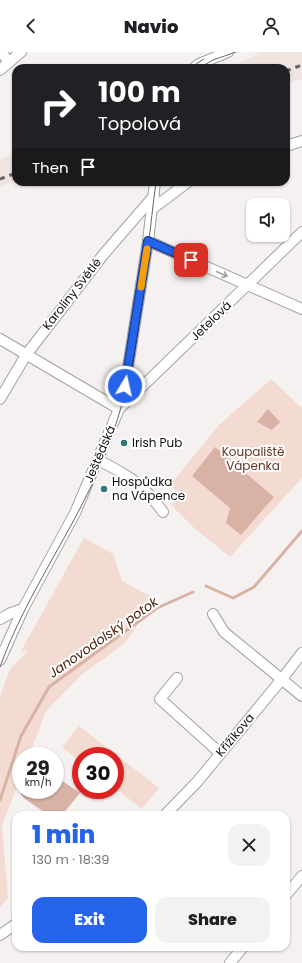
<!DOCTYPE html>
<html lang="en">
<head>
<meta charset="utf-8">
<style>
  body { margin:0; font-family:Poppins,sans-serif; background:#f2f2f2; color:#202124; height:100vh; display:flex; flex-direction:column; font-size:15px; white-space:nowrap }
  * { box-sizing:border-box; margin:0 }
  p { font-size:13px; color:#757577 }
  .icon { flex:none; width:22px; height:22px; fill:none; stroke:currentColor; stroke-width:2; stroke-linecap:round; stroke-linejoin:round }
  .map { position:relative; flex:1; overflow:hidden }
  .panel { position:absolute; left:12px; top:759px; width:278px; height:140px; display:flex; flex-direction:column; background:#fff; border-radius:12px; box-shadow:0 1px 3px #0004 }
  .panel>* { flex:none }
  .hud { position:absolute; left:12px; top:12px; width:278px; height:122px; border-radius:12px; box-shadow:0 1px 3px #0004; background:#202124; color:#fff; overflow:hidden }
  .tools { position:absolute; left:246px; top:146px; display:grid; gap:8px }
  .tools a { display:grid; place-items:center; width:44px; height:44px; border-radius:8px; background:#fff; box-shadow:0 1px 3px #0004; font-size:20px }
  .speed { position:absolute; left:12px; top:695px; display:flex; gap:8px; font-size:20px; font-weight:700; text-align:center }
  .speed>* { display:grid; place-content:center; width:52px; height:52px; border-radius:50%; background:#fff; box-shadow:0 1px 3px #0004; line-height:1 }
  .speed small { font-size:10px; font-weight:400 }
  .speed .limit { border:6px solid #d22; background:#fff; color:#111 }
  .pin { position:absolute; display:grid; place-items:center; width:34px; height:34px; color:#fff; margin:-17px; border-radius:8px; box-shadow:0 2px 6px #0006 }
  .me { position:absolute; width:44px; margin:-22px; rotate:9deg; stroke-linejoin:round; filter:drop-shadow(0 0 3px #0008) }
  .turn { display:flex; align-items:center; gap:14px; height:84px; padding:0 20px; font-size:18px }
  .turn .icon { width:52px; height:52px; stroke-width:2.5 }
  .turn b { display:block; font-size:28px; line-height:34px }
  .then { display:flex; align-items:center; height:38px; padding:0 20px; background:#0003; gap:8px; font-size:15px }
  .round { display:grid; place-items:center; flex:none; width:42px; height:42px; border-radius:12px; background:#f2f2f2 }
  .overview { display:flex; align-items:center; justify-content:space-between; height:68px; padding:0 20px }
  h1 { font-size:24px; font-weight:800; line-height:30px; color:#2563eb }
  .primary-button { display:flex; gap:8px; margin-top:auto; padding:8px 20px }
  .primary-button a { flex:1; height:46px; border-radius:12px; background:#2563eb; color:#fff; font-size:16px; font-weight:800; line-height:46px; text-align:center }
  .primary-button a+a { background:#f2f2f2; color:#202124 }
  header { display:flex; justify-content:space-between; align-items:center; height:52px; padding:0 20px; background:#fff; font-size:18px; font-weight:800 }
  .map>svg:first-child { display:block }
  .built { fill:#efe4df }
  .green { fill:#f4dbd1 }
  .water { fill:#d7b2a5 }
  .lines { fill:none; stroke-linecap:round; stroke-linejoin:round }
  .stream { stroke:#d7b2a5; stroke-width:3 }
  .minor-casing { stroke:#a4a19f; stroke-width:12 }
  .minor { stroke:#fff; stroke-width:10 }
  .tram { stroke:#686665; stroke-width:1 }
  .rail { stroke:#686665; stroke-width:3; stroke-dasharray:5 5; stroke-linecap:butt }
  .oneway { stroke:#9f9f9f }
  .route-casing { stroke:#184099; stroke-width:10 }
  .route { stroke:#2563eb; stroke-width:7 }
  .slow { stroke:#f59e0b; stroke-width:7 }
  .poi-dot { fill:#2f7876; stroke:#fff; stroke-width:1.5 }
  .labels { text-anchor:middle; stroke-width:4; stroke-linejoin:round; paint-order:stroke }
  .street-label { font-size:12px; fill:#100f0e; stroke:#fff }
  .poi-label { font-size:12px; fill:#100f0e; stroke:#fff; text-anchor:start }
  .park-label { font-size:12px; fill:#643320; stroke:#fff }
  .water-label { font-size:13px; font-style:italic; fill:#471905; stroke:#fff }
</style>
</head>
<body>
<header><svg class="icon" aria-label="back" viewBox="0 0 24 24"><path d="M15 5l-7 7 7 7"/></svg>Navio<svg class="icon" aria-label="person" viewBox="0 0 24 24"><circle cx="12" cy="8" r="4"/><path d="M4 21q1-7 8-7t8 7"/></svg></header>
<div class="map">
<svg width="302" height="911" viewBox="0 0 302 911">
  <rect width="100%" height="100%" fill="#f5f1f0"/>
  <g class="built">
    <polygon points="260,0 302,0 302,27 286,32 286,16 230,16"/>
    <polygon points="16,101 16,129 0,135 0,107"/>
  </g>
  <g class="green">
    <polygon points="271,327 302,356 302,426 230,505 193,475 171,453 180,442 170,433 219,373"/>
    <polygon points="84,486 113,502 122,529 155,547 125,591 81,623 46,659 29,704 21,704 21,725 2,773 8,846 0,855 0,644 10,617 28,599 21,599"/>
    <polygon points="79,674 159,736 142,757 115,736 115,704 81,704 81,710 62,695"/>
  </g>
  <g class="water">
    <polygon points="268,357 280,370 272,378 257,370"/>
    <polygon points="215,395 274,445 241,483 226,471 230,456 192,424"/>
    <polygon points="55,724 80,741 62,763 47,762 25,747 21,743 22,738 55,738"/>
  </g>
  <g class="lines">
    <g class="stream">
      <polyline points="206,534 233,546 254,535 302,479"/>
      <polyline points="0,748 21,684 49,635 157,556 193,540"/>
    </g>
    <g class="minor-casing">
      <g id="minor">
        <polyline points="1,0 9,10"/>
        <polyline points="194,16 199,12 228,0"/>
        <polyline points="0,18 21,0"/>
        <polyline points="286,94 302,89"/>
        <polyline points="152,157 188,130"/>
        <polyline points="148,189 302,257"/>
        <polyline points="0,287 119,357"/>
        <polyline points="0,347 26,303 103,203 154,144"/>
        <polyline points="119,357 302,180"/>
        <path d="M98,408C128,423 143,432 163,460"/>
        <polyline points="213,562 224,580 302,644"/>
        <polyline points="0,567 11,561 23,557"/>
        <polyline points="0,608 23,557 75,461 119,357 125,334 148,189 155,130"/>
        <polyline points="177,626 160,647 220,701"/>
        <polyline points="165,763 197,730 282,627 302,601"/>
        <polyline points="286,843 302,824"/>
        <polyline points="0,883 16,872"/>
        <polyline points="230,911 243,895"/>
      </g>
    </g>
    <use href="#minor" class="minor"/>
    <g class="tram">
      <polyline points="190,16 204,7"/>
      <polyline points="199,16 213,8 236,0"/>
      <path d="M0,615C27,539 77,475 106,400C140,315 144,220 156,130"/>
    </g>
    <g class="rail">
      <polyline points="286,19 302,13"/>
      <polyline points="0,127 16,121"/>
    </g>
  </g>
  <defs><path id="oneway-shaft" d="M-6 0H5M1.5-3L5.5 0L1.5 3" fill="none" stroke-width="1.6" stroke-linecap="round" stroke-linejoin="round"/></defs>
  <use class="oneway" href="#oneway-shaft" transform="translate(222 222) rotate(24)"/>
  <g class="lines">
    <g class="route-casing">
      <polyline id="route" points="125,334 148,189 191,208"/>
    </g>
    <use href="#route" class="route"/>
    <polyline class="slow" points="141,235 147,197"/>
  </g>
  <g class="poi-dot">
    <circle cx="124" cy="391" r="4"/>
    <circle cx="104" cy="437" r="4"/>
  </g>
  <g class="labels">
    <g class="street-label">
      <text transform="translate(72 242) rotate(-52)" y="4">Karoliny Světlé</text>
      <text transform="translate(211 269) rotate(-44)" y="4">Jetelová</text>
      <text transform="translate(100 402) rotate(-67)" y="4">Ještědská</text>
      <text transform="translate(235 683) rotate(-50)" y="4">Křižíkova</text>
    </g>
    <g class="poi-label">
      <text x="132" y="395">Irish Pub</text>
      <text x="112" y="434">Hospůdka<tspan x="112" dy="14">na Vápence</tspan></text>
    </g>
    <g class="park-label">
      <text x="253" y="404">Koupaliště<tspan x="253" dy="14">Vápenka</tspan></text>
    </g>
    <g class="water-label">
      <text transform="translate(103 585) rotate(-35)" y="5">Janovodolský potok</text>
    </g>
  </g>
</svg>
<div class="tools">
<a><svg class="icon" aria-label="sound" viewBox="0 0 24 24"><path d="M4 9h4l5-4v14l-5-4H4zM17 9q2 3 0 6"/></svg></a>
</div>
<div class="speed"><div>29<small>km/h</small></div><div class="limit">30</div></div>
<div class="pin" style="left:191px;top:208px;background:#d93025"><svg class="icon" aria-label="arrive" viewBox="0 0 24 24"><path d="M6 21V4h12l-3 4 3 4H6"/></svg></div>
<svg class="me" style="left:125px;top:334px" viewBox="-20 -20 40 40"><circle r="17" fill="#2563eb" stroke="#fff" stroke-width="3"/><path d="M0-11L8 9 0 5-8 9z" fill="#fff"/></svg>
<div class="hud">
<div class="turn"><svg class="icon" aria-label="right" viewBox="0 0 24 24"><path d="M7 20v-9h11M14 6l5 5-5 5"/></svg><div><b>100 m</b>Topolová</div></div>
<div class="then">Then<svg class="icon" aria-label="arrive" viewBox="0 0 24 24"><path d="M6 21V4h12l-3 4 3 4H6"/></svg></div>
</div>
<section class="panel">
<div class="overview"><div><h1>1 min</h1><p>130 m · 18:39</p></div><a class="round"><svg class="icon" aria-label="close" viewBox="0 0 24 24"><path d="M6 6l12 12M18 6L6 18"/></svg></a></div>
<div class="primary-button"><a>Exit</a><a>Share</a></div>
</section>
</div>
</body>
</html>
